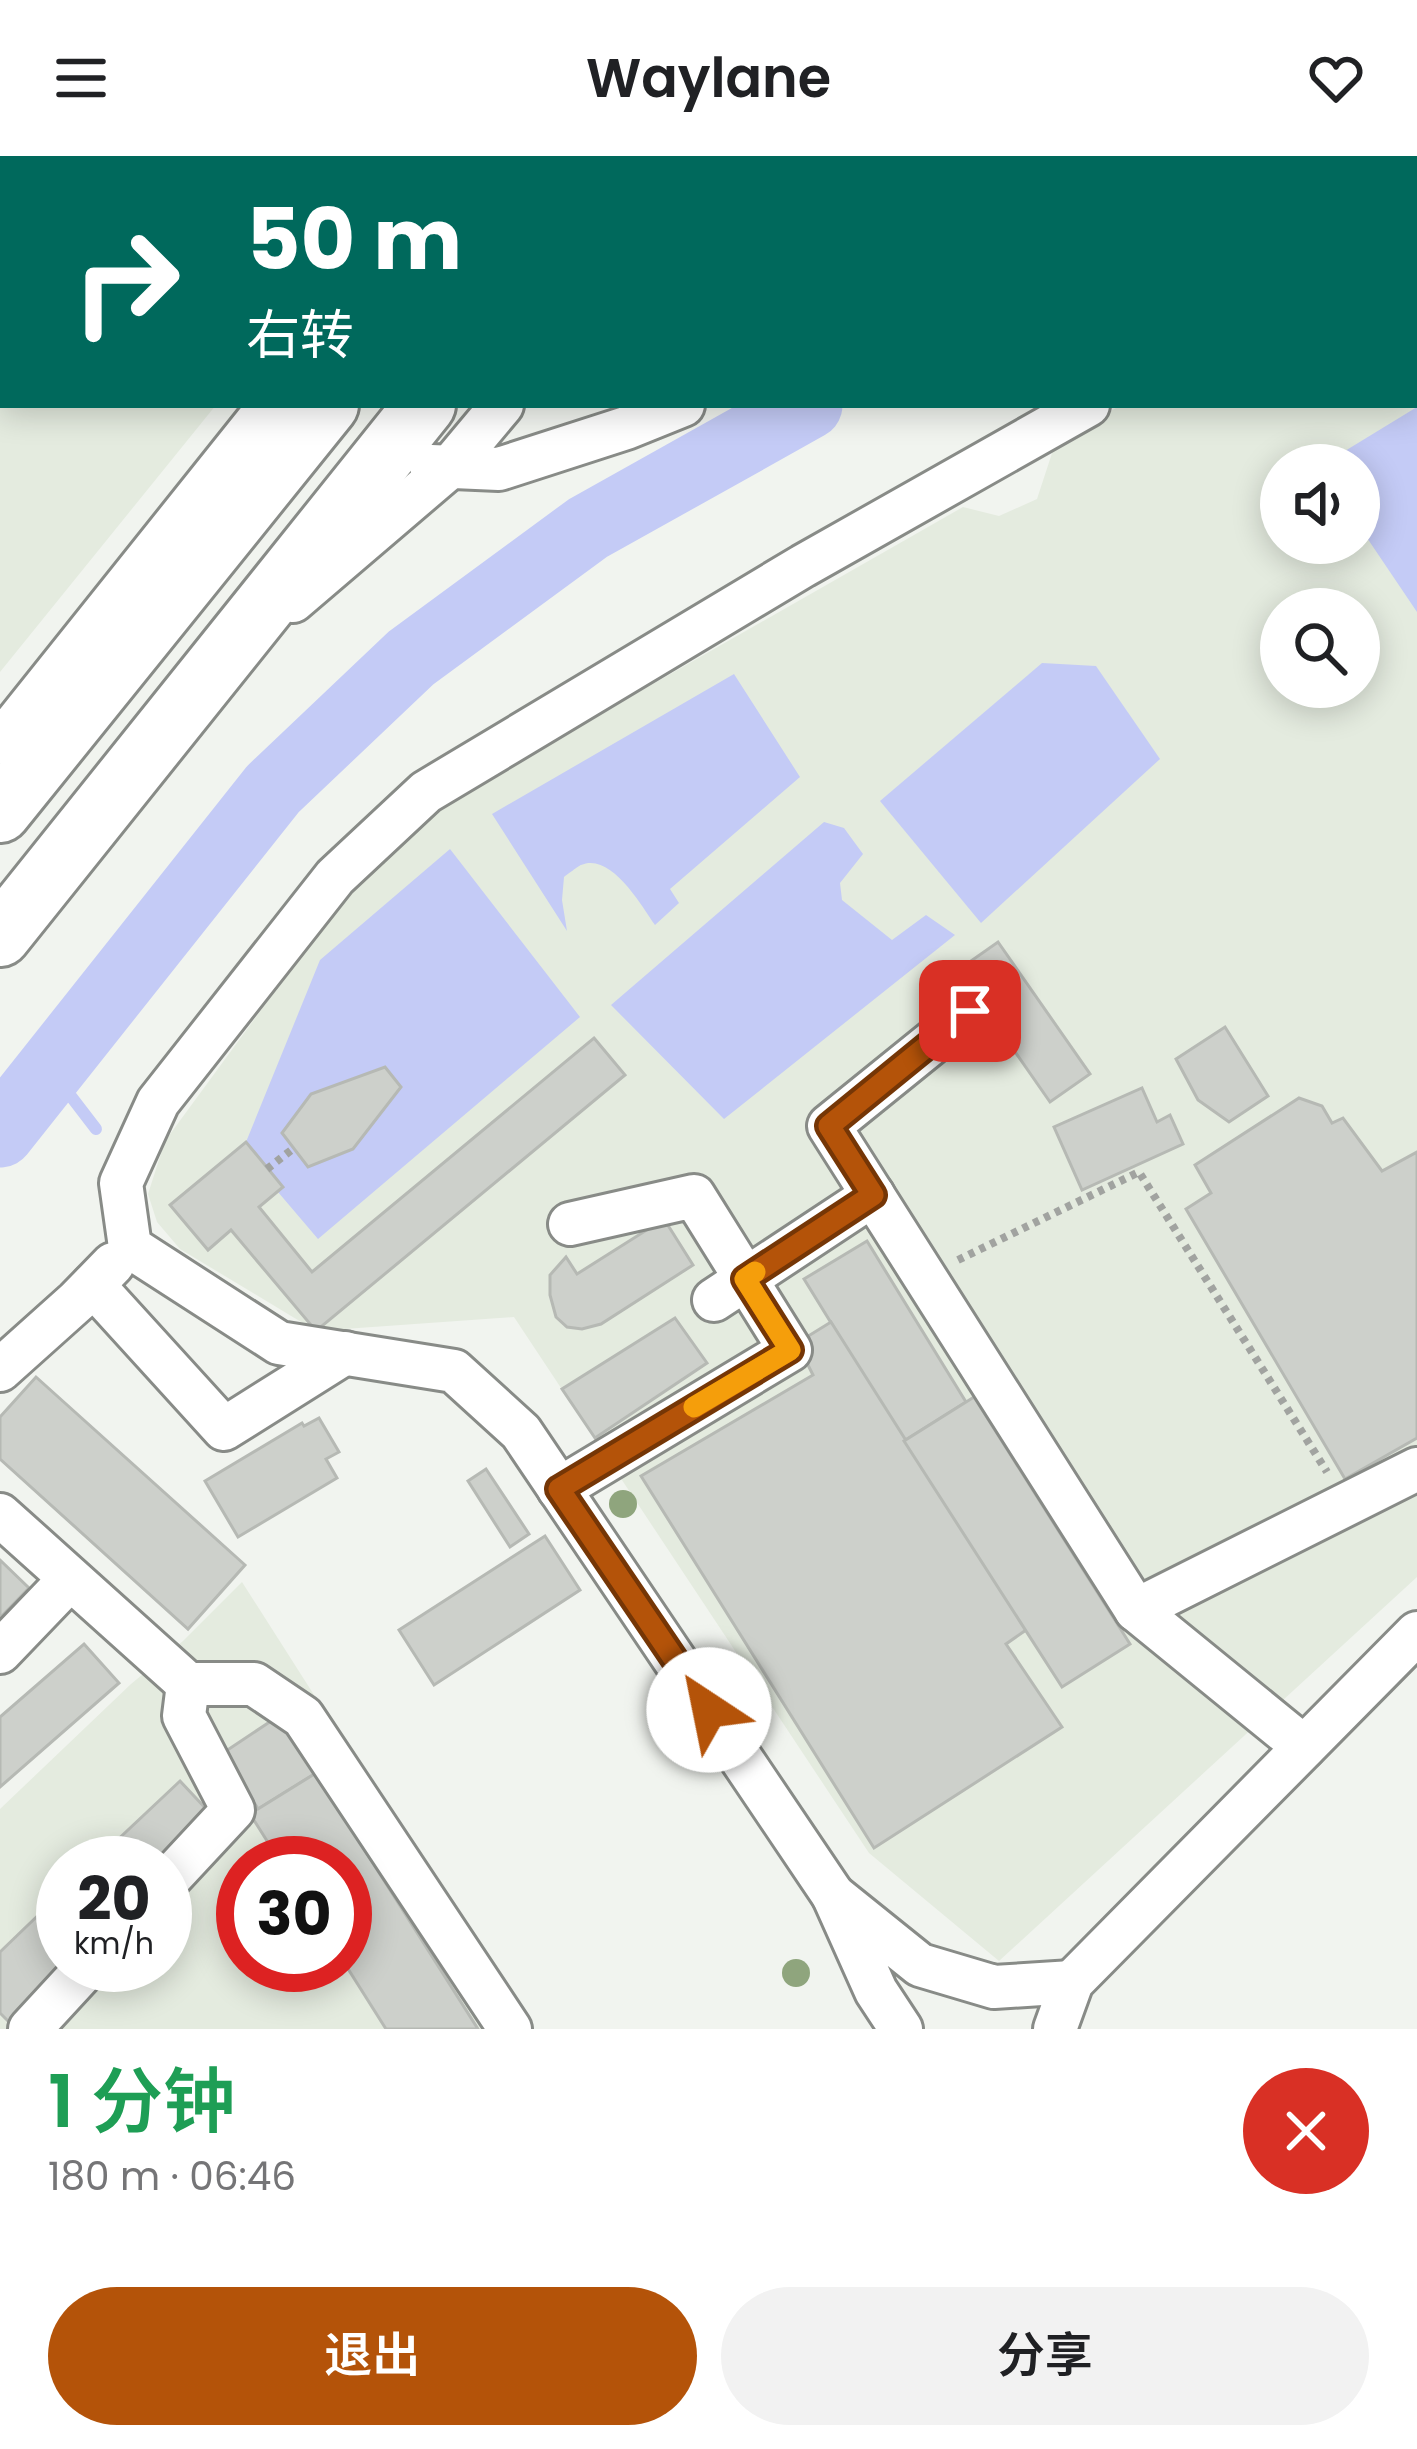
<!DOCTYPE html>
<html lang="zh">
<head>
<meta charset="utf-8">
<style>
  body { margin:0; font-family:Poppins,"Noto Sans SC",sans-serif; background:#f2f2f2; color:#202124; height:100vh; display:flex; flex-direction:column; font-size:45px; white-space:nowrap }
  * { box-sizing:border-box; margin:0 }
  p { font-size:39px; color:#757577 }
  .icon { flex:none; width:66px; height:66px; fill:none; stroke:currentColor; stroke-width:2; stroke-linecap:round; stroke-linejoin:round }
  .map { position:relative; height:1873px; overflow:hidden }
  .side { display:flex; flex-direction:column; background:#fff; flex:1 }
  .side>* { flex:none }
  .banner { position:absolute; left:0px; top:0px; width:1419px; height:252px; box-shadow:0 6px 30px #0003; background:#00695c; color:#fff; overflow:hidden }
  .fabs { position:absolute; left:1260px; top:288px; display:grid; gap:24px }
  .fabs a { display:grid; place-items:center; width:120px; height:120px; border-radius:50%; background:#fff; box-shadow:0 6px 30px #0003; font-size:60px }
  .speed { position:absolute; left:36px; top:1680px; display:flex; gap:24px; font-size:60px; font-weight:700; text-align:center }
  .speed>* { display:grid; place-content:center; width:156px; height:156px; border-radius:50%; background:#fff; box-shadow:0 6px 30px #0003; line-height:1 }
  .speed small { font-size:30px; font-weight:400 }
  .speed .limit { border:18px solid #d22; background:#fff; color:#111 }
  .pin { position:absolute; display:grid; place-items:center; width:102px; height:102px; color:#fff; margin:-51px; border-radius:24px; box-shadow:0 6px 18px #0006 }
  .me { position:absolute; width:132px; margin:-66px; rotate:326deg; stroke-linejoin:round; filter:drop-shadow(0 0 9px #0008) }
  .turn { display:flex; align-items:center; gap:42px; height:252px; padding:0 48px; font-size:54px }
  .turn .icon { width:156px; height:156px; stroke-width:2.5 }
  .turn b { display:block; font-size:84px; line-height:102px }
  .round { display:grid; place-items:center; flex:none; width:126px; height:126px; border-radius:63px; background:#f2f2f2 }
  .summary { display:flex; align-items:center; justify-content:space-between; height:204px; padding:0 48px }
  h1 { font-size:72px; font-weight:600; line-height:90px; color:#1e9e55 }
  .button { display:flex; gap:24px; margin-top:auto; padding:24px 48px }
  .button a { flex:1; height:138px; border-radius:72px; background:#b45309; color:#fff; font-size:48px; font-weight:600; line-height:138px; text-align:center }
  .button a+a { background:#f2f2f2; color:#202124 }
  header { display:flex; justify-content:space-between; align-items:center; height:156px; padding:0 48px; background:#fff; font-size:54px; font-weight:600 }
  .map>svg:first-child { display:block }
  .built { fill:#e4ebdf; fill-rule:evenodd }
  .water { fill:#c4cbf6 }
  .lines { fill:none; stroke-linecap:round; stroke-linejoin:round }
  .stream { stroke:#c4cbf6; stroke-width:12 }
  .river { stroke:#c4cbf6; stroke-width:69 }
  .building { fill:#cdd0cb; stroke:#b6b9b4; stroke-width:3 }
  .minor-casing { stroke:#888b87; stroke-width:48 }
  .highway-casing { stroke:#888b87; stroke-width:66 }
  .path { stroke:#a1a3a0; stroke-width:8; stroke-dasharray:6 6; stroke-linecap:butt }
  .minor { stroke:#fff; stroke-width:42 }
  .highway { stroke:#fff; stroke-width:60 }
  .tree { fill:#8fa57d }
  .route-casing { stroke:#753606; stroke-width:30 }
  .route { stroke:#b45309; stroke-width:21 }
  .slow { stroke:#f59e0b; stroke-width:21 }
</style>
</head>
<body>
<header><svg class="icon" aria-label="menu" viewBox="0 0 24 24"><path d="M4 6h16M4 12h16M4 18h16"/></svg>Waylane<svg class="icon" aria-label="heart" viewBox="0 0 24 24"><path d="M12 20l-8-8c-3-5 5-10 8-4 3-6 11-1 8 4z"/></svg></header>
<div class="map">
<svg width="1417" height="1873" viewBox="0 0 1417 1873">
  <rect width="100%" height="100%" fill="#f1f4ef"/>
  <g class="built">
    <polygon points="0,0 331,0 333,3 3,3 3,249 216,249 0,516"/>
    <path d="M1417,73V1421L999,1805L869,1697L514,1161L316,1175L180,1093L157,1066L148,1038L165,985L352,730L455,641L963,351L999,360L1037,343L1055,288L1121,249H1416ZM1281,309H1359V387H1281ZM1281,453H1359V531H1281Z"/>
    <path d="M242,1426L527,1873H0V1653L131,1528L183,1485ZM63,1707H165V1809H63ZM243,1707H345V1809H243Z"/>
  </g>
  <g class="water">
    <polygon points="1417,251 1417,456 1359,370 1359,309 1322,309"/>
    <polygon points="1042,507 1096,510 1160,603 981,767 880,645"/>
    <path d="M734,518L800,621L670,733L679,747L655,769C641,749 611,696 581,709C580,709 565,720 564,721L562,744L567,775L492,658Z"/>
    <polygon points="824,666 844,672 863,698 840,727 842,744 892,784 926,759 955,779 724,963 611,849"/>
    <polygon points="450,693 580,861 318,1083 278,1036 282,1030 246,986 320,804"/>
  </g>
  <g class="lines">
    <polyline class="stream" points="50,913 96,973"/>
    <g class="river">
      <polyline points="1248,3 1254,0"/>
      <polyline points="0,977 273,633 411,502 588,372 808,249"/>
    </g>
  </g>
  <g class="building">
    <polygon points="998,786 1090,918 1050,946 958,814"/>
    <polygon points="1225,871 1268,940 1229,966 1198,944 1176,903"/>
    <polygon points="594,882 625,919 316,1175 231,1074 208,1094 170,1049 246,986 283,1031 259,1051 312,1116"/>
    <polygon points="385,911 401,931 353,993 308,1011 282,977 311,938"/>
    <polygon points="1142,932 1157,966 1170,959 1183,988 1082,1034 1054,971"/>
    <polygon points="1299,942 1322,950 1332,967 1343,962 1382,1015 1417,996 1417,1282 1345,1323 1186,1053 1211,1037 1195,1009"/>
    <polygon points="664,1063 693,1109 601,1168 582,1173 567,1171 556,1161 550,1139 550,1119 566,1101 577,1118"/>
    <polygon points="867,1085 966,1246 904,1285 804,1123"/>
    <polygon points="675,1162 707,1207 595,1282 562,1233"/>
    <polygon points="831,1166 1026,1474 1006,1488 1062,1571 874,1692 641,1320 813,1219 797,1187"/>
    <polygon points="36,1221 245,1409 188,1473 0,1303 0,1261"/>
    <polygon points="974,1241 1130,1488 1062,1531 904,1285"/>
    <polygon points="319,1262 339,1296 326,1303 337,1322 238,1381 205,1325 302,1267 304,1270"/>
    <polygon points="486,1313 529,1378 510,1391 468,1325"/>
    <polygon points="545,1380 580,1434 434,1529 399,1474"/>
    <polygon points="0,1404 29,1432 0,1462"/>
    <polygon points="84,1488 119,1527 0,1631 0,1561"/>
    <polygon points="280,1559 316,1617 258,1653 243,1630 217,1601"/>
    <polygon points="316,1617 478,1873 386,1873 345,1808 345,1707 281,1707 233,1631 243,1630 258,1653"/>
    <polygon points="180,1625 209,1656 162,1707 93,1707"/>
    <polygon points="55,1743 63,1751 63,1809 16,1873 0,1857 0,1796"/>
  </g>
  <g class="lines">
    <g class="minor-casing">
      <g id="minor">
        <polyline points="195,0 197,3"/>
        <polyline points="385,0 387,3"/>
        <polyline points="469,3 471,0"/>
        <polyline points="707,3 709,0"/>
        <polyline points="1098,3 1103,0"/>
        <polyline points="1416,57 1417,56"/>
        <polyline points="431,310 499,313 626,272 683,249"/>
        <polyline points="293,445 451,310 502,249"/>
        <polyline points="0,587 270,249"/>
        <polyline points="971,855 829,970 1136,1454 1304,1591"/>
        <polyline points="93,1129 224,1273 345,1197"/>
        <polyline points="714,1144 873,1039"/>
        <polyline points="0,1214 77,1145 113,1108"/>
        <polyline points="559,1333 790,1194 694,1040 570,1068"/>
        <polyline points="0,1359 188,1528 254,1528 303,1561 510,1873"/>
        <polyline points="1136,1454 1417,1313"/>
        <polyline points="0,1496 70,1423"/>
        <polyline points="165,1727 233,1654 184,1560 188,1528"/>
        <polyline points="833,1739 521,1276 454,1215 279,1187 130,1091 121,1027 158,946 335,721 426,636 803,410 1088,249"/>
        <polyline points="30,1873 89,1809"/>
        <polyline points="901,1873 876,1835 833,1739 920,1809 994,1831 1072,1826"/>
        <polyline points="1055,1873 1072,1826 1417,1477"/>
      </g>
    </g>
    <g class="highway-casing">
      <g id="highway">
        <polyline points="528,3 531,0"/>
        <polyline points="629,3 632,0"/>
        <polyline points="0,656 328,249"/>
        <polyline points="0,780 425,249"/>
      </g>
    </g>
    <g class="path">
      <polyline points="267,1013 294,992"/>
      <polyline points="958,1104 1139,1016 1327,1316"/>
    </g>
    <use href="#minor" class="minor"/>
    <use href="#highway" class="highway"/>
  </g>
  <g class="tree">
    <circle cx="623" cy="1348" r="14"/>
    <circle cx="796" cy="1817" r="14"/>
  </g>
  <g class="lines">
    <g class="route-casing">
      <polyline id="route" points="709,1554 559,1333 790,1194 745,1123 873,1039 829,970 970,855"/>
    </g>
    <use href="#route" class="route"/>
    <polyline class="slow" points="694,1251 790,1194 745,1123 755,1116"/>
  </g>
</svg>
<div class="fabs">
<a><svg class="icon" aria-label="sound" viewBox="0 0 24 24"><path d="M4 9h4l5-4v14l-5-4H4zM17 9q2 3 0 6"/></svg></a>
<a><svg class="icon" aria-label="search" viewBox="0 0 24 24"><circle cx="10" cy="10" r="6"/><path d="M15 15l6 6"/></svg></a>
</div>
<div class="speed"><div>20<small>km/h</small></div><div class="limit">30</div></div>
<div class="pin" style="left:970px;top:855px;background:#d93025"><svg class="icon" aria-label="arrive" viewBox="0 0 24 24"><path d="M6 21V4h12l-3 4 3 4H6"/></svg></div>
<svg class="me" style="left:709px;top:1554px" viewBox="-20 -20 40 40"><circle r="19" fill="#fff"/><path d="M0-13L10 11 0 6-10 11z" fill="#b45309"/></svg>
<div class="banner">
<div class="turn"><svg class="icon" aria-label="right" viewBox="0 0 24 24"><path d="M7 20v-9h11M14 6l5 5-5 5"/></svg><div><b>50 m</b>右转</div></div>
</div>
</div>
<section class="side">
<div class="summary"><div><h1>1 分钟</h1><p>180 m · 06:46</p></div><a class="round" style="background:#d93025;color:#fff"><svg class="icon" aria-label="close" viewBox="0 0 24 24"><path d="M6 6l12 12M18 6L6 18"/></svg></a></div>
<div class="button"><a>退出</a><a>分享</a></div>
</section>
</body>
</html>
